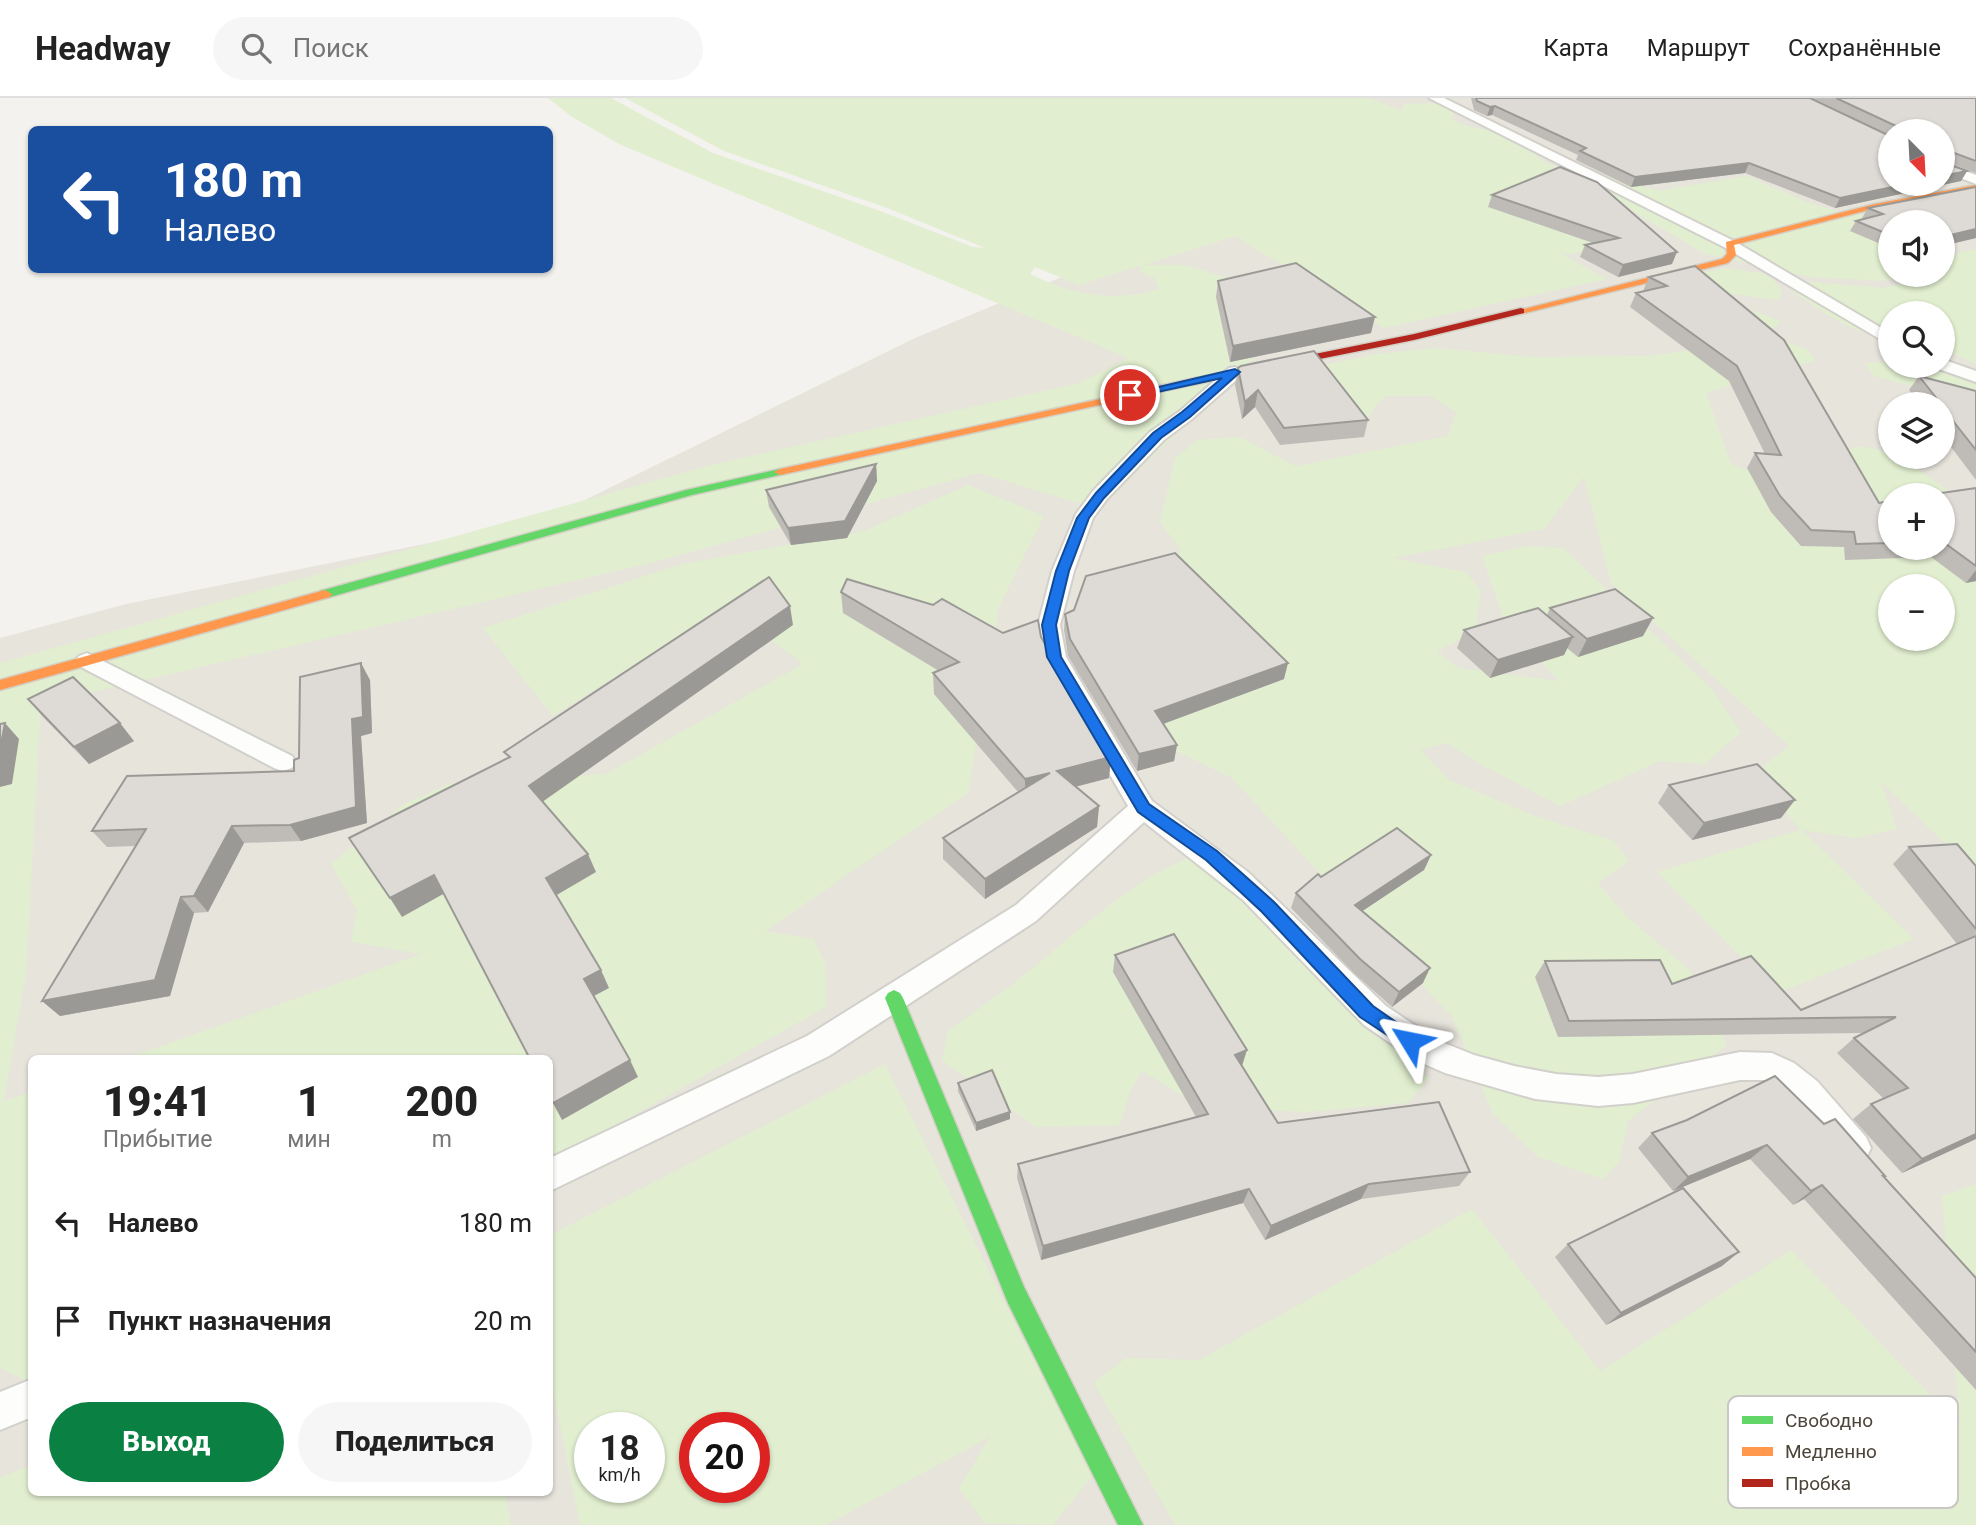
<!DOCTYPE html>
<html lang="ru">
<head>
<meta charset="utf-8">
<style>
  body { margin:0; font-family:Roboto,sans-serif; background:#f6f6f6; color:#222; height:100vh; display:flex; flex-direction:column; font-size:26px; white-space:nowrap }
  * { box-sizing:border-box; margin:0 }
  p { font-size:23px; color:#767676 }
  .icon { flex:none; width:38px; height:38px; fill:none; stroke:currentColor; stroke-width:2; stroke-linecap:round; stroke-linejoin:round }
  .map { position:relative; flex:1; overflow:hidden }
  .side { position:absolute; left:28px; top:957px; width:525px; height:441px; display:flex; flex-direction:column; background:#fff; border-radius:10px; box-shadow:0 2px 5px #0004 }
  .side>* { flex:none }
  .hud { position:absolute; left:28px; top:28px; width:525px; height:147px; border-radius:10px; box-shadow:0 2px 5px #0004; background:#1a4fa0; color:#fff; overflow:hidden }
  .needle { width:46px; rotate:156deg }
  .tools { position:absolute; left:1878px; top:21px; display:grid; gap:14px }
  .tools a { display:grid; place-items:center; width:77px; height:77px; border-radius:50%; background:#fff; box-shadow:0 2px 5px #0004; font-size:35px }
  .speed { position:absolute; left:574px; top:1314px; display:flex; gap:14px; font-size:35px; font-weight:700; text-align:center }
  .speed>* { display:grid; place-content:center; width:91px; height:91px; border-radius:50%; background:#fff; box-shadow:0 2px 5px #0004; line-height:1 }
  .speed small { font-size:18px; font-weight:400 }
  .speed .limit { border:10px solid #d22; background:#fff; color:#111 }
  .pin { position:absolute; display:grid; place-items:center; width:60px; height:60px; color:#fff; margin:-30px; border:4px solid #fff; border-radius:50%; box-shadow:0 2px 7px #0007 }
  .me { position:absolute; width:77px; margin:-38px; rotate:305deg; stroke-linejoin:round; filter:drop-shadow(0 0 5px #0008) }
  .turn { display:flex; align-items:center; gap:24px; height:147px; padding:0 21px; font-size:32px }
  .turn .icon { width:91px; height:91px; stroke-width:2.5 }
  .turn b { display:block; font-size:49px; line-height:60px }
  .eta { display:flex; justify-content:space-evenly; align-items:center; height:119px; text-align:center }
  .eta b { font-size:42px; font-weight:800; line-height:49px }
  .button { display:flex; gap:14px; margin-top:auto; padding:14px 21px }
  .button a { flex:1; height:80px; border-radius:42px; background:#0b8043; color:#fff; font-size:28px; font-weight:800; line-height:80px; text-align:center }
  .button a+a { background:#f6f6f6; color:#222 }
  ul { padding:0; list-style:none }
  li { display:flex; align-items:center; gap:21px; height:98px; padding:0 21px }
  li div { flex:1 }
  li b { display:block; font-size:26px }
  li em { font-style:normal }
  header { display:flex; align-items:center; gap:42px; box-sizing:border-box; height:98px; padding:0 35px; background:#fff; border-bottom:2px solid #e0e0e0 }
  header strong { font-size:33px }
  nav { display:flex; gap:38px; margin-inline-start:auto; font-size:24px }
  .search { width:490px; height:63px; background:#f6f6f6; display:flex; align-items:center; gap:18px; box-sizing:border-box; padding:0 24px; border-radius:38px; color:#767676; font-size:26px }
  .map>svg:first-child { display:block }
  .residential { fill:#e7e4dc; fill-rule:evenodd }
  .green { fill:#e1eecf; fill-rule:evenodd }
  .lines { fill:none; stroke-linecap:round; stroke-linejoin:round }
  .lane-casing { stroke:#d2d0cb; stroke-width:4 }
  .fast-casing { stroke:#d3cfc5; stroke-width:3 }
  .slow-casing { stroke:#d3cfc5; stroke-width:3 }
  .jam-casing { stroke:#d3cfc5; stroke-width:3 }
  .lane { fill:#fdfdfc; fill-rule:evenodd }
  .fast { fill:#63d668; fill-rule:evenodd }
  .slow { fill:#ff974d; fill-rule:evenodd }
  .jam { fill:#b3261e; fill-rule:evenodd }
  .wall { fill:#bfbcb8 }
  .shaded-wall { fill:#9b9996 }
  .building { fill:#dedbd6; stroke:#9b9996; stroke-width:2 }
  .route { fill:#1a73e8; stroke:#114b97; stroke-width:2 }
  .key { fill:#fff; stroke:#c9c7c4; stroke-width:2 }
  .key-label { font-size:19px; fill:#4b4439 }
</style>
</head>
<body>
<header>
<strong>Headway</strong>
<div class="search"><svg class="icon" aria-label="search" viewBox="0 0 24 24"><circle cx="10" cy="10" r="6"/><path d="M15 15l6 6"/></svg>Поиск</div>
<nav><a>Карта</a><a>Маршрут</a><a>Сохранённые</a></nav>
</header>
<div class="map">
<svg width="1976" height="1427" viewBox="0 0 1976 1427">
  <rect width="100%" height="100%" fill="#f4f2ee"/>
  <path class="residential" d="M1101,0H1976V1427H0V540L126,506L544,422L915,240L1290,84ZM1890,33H1942V86H1890ZM1890,124H1942V177H1890ZM1890,215H1942V268H1890ZM1890,306H1942V359H1890ZM1890,397H1942V450H1890ZM1890,488H1942V541H1890ZM32,961H550V1395H32ZM590,1330H649V1390H590ZM695,1330H754V1390H695Z"/>
  <g class="green">
    <path d="M548,0H611L713,55L883,114L973,149L985,150L887,110L724,53L625,0H1369L1402,13L1404,6L1443,5L1455,10L1451,21L1469,29L1499,33L1523,43L1540,61L1559,70L1552,72L1566,77L1642,143L1563,157L1607,181L1384,230L1235,138L1144,167H1184L1222,178L1257,198L1265,221L1252,262L1098,411L979,375L647,466L41,606L26,875L4,1003L31,994V1285L0,1270V565L715,366L1080,285L1128,260L619,46L572,19ZM1142,167L1139,173L1154,180L1159,191C1116,205 1069,196 1030,176L1035,169L1079,187Z"/>
    <polygon points="1597,75 1658,93 1747,78 1809,105 1844,115 1942,124 1890,124 1890,151 1884,154 1890,159 1890,177 1902,177 1888,183 1810,179 1705,156 1582,83 1585,77"/>
    <path d="M1976,151V266L1943,251L1942,215H1890V242C1853,236 1823,214 1792,193L1800,183L1883,190L1942,177L1943,158Z"/>
    <path d="M1726,170L1761,175L1769,178L1782,191L1778,202L1733,196L1720,197C1739,210 1761,214 1781,224L1774,230L1749,229L1690,177Z"/>
    <path d="M1774,240L1807,251L1816,262L1706,295L1731,366L1812,397C1822,383 1832,365 1845,354C1874,330 1951,396 1976,413V775L1881,684L1897,731L1856,740L1802,732L1914,841L1777,895L1657,774L1800,732L1767,691L1761,670L1789,648L1611,485L1584,379L1544,431L1392,460L1466,474L1481,493L1475,534L1437,553L1458,570L1559,583L1505,525L1482,458L1527,448L1563,450L1711,590L1741,634L1704,666L1660,663L1560,708L1486,669L1446,645L1421,652L1449,682L1535,718L1614,743L1629,763L1598,785L1626,818L1690,872L1727,947L1628,1023L1619,1064L1603,1081L1538,1059L1493,1016L1452,919L1232,680L1133,632L1109,539L1181,452L1160,424L1175,360L1198,342L1239,339L1296,368L1448,338L1456,314L1431,298H1386L1376,307L1367,322L1315,269L1376,256L1438,250L1532,259L1649,258ZM1890,397H1942V450H1890ZM1890,488H1942V541H1890Z"/>
    <polygon points="1890,264 1890,268 1923,268 1976,284 1976,305 1874,278 1865,265"/>
    <polygon points="968,387 1044,418 999,509 968,695 765,833 813,841 825,865 826,909 550,1064 550,961 125,961 421,856 351,844 357,812 331,766 404,706 452,685 606,676 803,566 726,509 553,618 483,530 682,466 864,433"/>
    <path d="M1192,758L1268,816L1333,897L1429,980L1408,1005L1309,1014L1203,1010L1142,973L1130,993L1120,1027L1036,1029L942,962L948,933C968,918 989,904 1009,889C1069,843 1122,787 1192,758Z"/>
    <path d="M885,966L1092,1378L1053,1427L984,1425L959,1390L990,1339L826,1427H580L550,1277V1137ZM590,1330H649V1390H590ZM695,1330H754V1390H695Z"/>
    <polygon points="1976,1086 1976,1427 1175,1427 1094,1285 1126,1260 1199,1262 1472,1111 1600,1273 1791,1152 1960,1328 1942,1098"/>
    <polygon points="31,1367 32,1395 505,1395 511,1427 0,1427 0,1380"/>
  </g>
  <g class="lines">
    <g class="lane-casing">
      <g id="lane">
        <polygon points="1429,0 1444,0 1734,143 1890,235 1890,247 1724,149"/>
        <polygon points="1942,64 1976,77 1976,86 1942,73"/>
        <polygon points="1942,261 1976,273 1976,284 1936,270 1935,268 1942,268"/>
        <path d="M1235,269L1244,274L1241,278L1192,321L1164,342L1107,401L1093,420L1074,473L1060,527L1066,559L1152,703L1248,774L1386,908L1437,942L1474,957L1514,968L1556,976L1598,979L1633,976L1740,954L1772,955L1794,965L1817,983L1866,1039L1871,1050L1866,1061L1854,1066C1822,1053 1803,1001 1768,982H1740L1633,1005L1598,1008L1535,1001L1445,975L1415,962L1364,927L1243,802L1144,724L1036,823L829,958L550,1093V1060L807,938L1016,807L1128,708L1042,559L1038,527L1052,473L1076,416L1093,393L1150,334L1180,313L1229,270Z"/>
        <polygon points="87,555 292,658 296,664 292,670 283,673 274,670 79,568 75,563 79,558"/>
        <polygon points="32,1281 32,1319 0,1332 0,1294"/>
      </g>
    </g>
    <g class="fast-casing">
      <g id="fast">
        <polygon points="780,371 784,372 784,376 692,397 330,499 325,500 318,496 320,493 686,392"/>
        <polygon points="894,892 900,895 903,900 1024,1189 1143,1427 1118,1427 1008,1205 885,900 888,895"/>
      </g>
    </g>
    <g class="slow-casing">
      <g id="slow">
        <polygon points="1976,87 1976,91 1876,110 1734,147 1736,157 1728,165 1521,216 1516,213 1722,161 1727,156 1726,144 1875,106"/>
        <polygon points="1196,280 1200,281 1200,285 780,377 774,374 780,371"/>
        <polygon points="325,492 332,496 330,499 0,592 0,582"/>
      </g>
    </g>
    <g class="jam-casing">
      <polygon id="jam" points="1521,210 1524,211 1524,215 1414,242 1196,286 1191,283 1196,280 1414,236"/>
    </g>
    <use href="#lane" class="lane"/>
    <use href="#fast" class="fast"/>
    <use href="#slow" class="slow"/>
    <use href="#jam" class="jam"/>
  </g>
  <g class="wall">
    <polygon points="1471,0 1810,0 1890,86 1942,33 1890,33 1890,37 1812,0 1976,0 1976,75 1946,64 1945,65 1967,73 1961,83 1835,110 1745,75 1631,89 1576,62 1578,57 1492,17 1487,18 1474,12"/>
    <polygon points="1560,69 1672,166 1618,179 1580,159 1585,147 1593,145 1488,109 1492,97"/>
    <polygon points="1976,89 1976,140 1942,148 1942,124 1890,124 1890,150 1850,133 1856,123 1864,121 1862,120 1868,110"/>
    <polygon points="1695,168 1879,405 1890,403 1890,450 1942,450 1942,397 1976,390 1976,483 1966,485 1931,459 1845,462 1844,449 1801,448 1771,414 1747,370 1755,355 1765,356 1729,283 1630,209 1636,195 1643,193 1649,179"/>
    <polygon points="1218,183 1371,235 1230,264 1216,199"/>
    <polygon points="1238,270 1368,322 1364,339 1280,347 1255,309 1242,321 1235,287"/>
    <polygon points="1919,278 1976,293 1976,382 1942,337 1942,306 1920,306 1909,292"/>
    <polygon points="876,366 877,383 847,440 791,447 769,409 766,392"/>
    <polygon points="841,494 1003,535 1041,539 1111,659 1109,680 1075,689 1099,708 1097,729 985,801 943,761 943,740 1018,694 934,596 933,575 939,573 843,515"/>
    <polygon points="1550,510 1643,538 1578,559 1567,550 1564,557 1490,580 1457,550 1464,532 1547,517"/>
    <polygon points="1074,512 1284,581 1163,626 1177,647 1174,663 1137,673 1068,558 1064,532 1065,516"/>
    <polygon points="370,582 372,635 361,638 367,725 301,743 244,745 208,814 194,815 170,898 60,918 42,903 136,748 107,749 92,733 294,673 299,660"/>
    <polygon points="28,601 134,643 89,666 43,619"/>
    <polygon points="1669,687 1781,720 1692,742 1658,705"/>
    <polygon points="1909,749 1976,768 1976,1041 1902,1075 1853,1021 1871,1006 1884,1001 1837,955 1854,940 1863,935 1558,939 1535,879 1545,863 1672,886 1801,912 1957,846 1893,766"/>
    <polygon points="1431,757 1424,772 1362,813 1423,885 1392,909 1354,875 1291,810 1296,795 1321,779"/>
    <polygon points="1115,857 1242,968 1278,1025 1470,1074 1459,1088 1361,1101 1265,1142 1243,1105 1041,1162 1017,1080 1018,1066 1196,1019 1113,874"/>
    <polygon points="958,985 1010,1014 1010,1021 976,1033 958,993"/>
    <polygon points="1824,1026 1883,1079 1976,1180 1976,1292 1804,1101 1793,1107 1750,1061 1673,1093 1638,1050 1652,1035"/>
    <polygon points="1568,1146 1722,1168 1606,1227 1555,1159"/>
  </g>
  <g class="shaded-wall">
    <polygon points="1495,8 1492,17 1487,18 1490,9"/>
    <polygon points="1749,65 1745,75 1631,89 1635,79"/>
    <polygon points="1967,73 1961,83 1835,110 1840,100 1907,86 1942,86 1942,78"/>
    <polygon points="1976,131 1976,140 1942,148 1942,139"/>
    <polygon points="1677,154 1672,166 1618,179 1623,167"/>
    <polygon points="1375,219 1371,235 1230,264 1233,248"/>
    <polygon points="1258,292 1255,309 1242,321 1245,304"/>
    <polygon points="876,366 877,383 847,440 791,447 788,430"/>
    <polygon points="1976,472 1976,483 1966,485"/>
    <polygon points="790,508 793,527 538,707 529,688"/>
    <polygon points="1653,520 1643,538 1578,559 1587,541"/>
    <polygon points="1573,539 1564,557 1490,580 1498,562"/>
    <polygon points="361,565 370,582 372,635 361,638 367,725 301,743 290,727 352,621"/>
    <polygon points="1288,565 1284,581 1152,630 1155,613"/>
    <polygon points="5,625 19,641 12,686 0,689 0,651"/>
    <polygon points="120,625 134,643 89,666 74,649"/>
    <polygon points="1177,647 1174,663 1137,673 1139,656"/>
    <polygon points="1111,659 1109,680 1055,694 1057,673"/>
    <polygon points="1050,675 1025,702 1025,681"/>
    <polygon points="1795,702 1781,720 1692,742 1704,725"/>
    <polygon points="1099,708 1097,729 985,801 985,781"/>
    <polygon points="232,728 244,745 208,814 194,798"/>
    <polygon points="588,756 596,774 555,798 546,780"/>
    <polygon points="1431,757 1424,772 1349,822 1355,807"/>
    <polygon points="434,777 445,795 402,819 390,800"/>
    <polygon points="181,799 194,815 170,898 60,918 42,903"/>
    <polygon points="1430,870 1423,885 1392,909 1399,894"/>
    <polygon points="601,872 609,890 592,899 584,881"/>
    <polygon points="1247,952 1242,968 1235,957"/>
    <polygon points="630,962 638,979 562,1022 553,1005"/>
    <polygon points="1010,1014 1010,1021 976,1033 976,1025"/>
    <polygon points="1976,1036 1976,1041 1902,1075 1922,1061"/>
    <polygon points="1767,1047 1750,1061 1673,1093 1688,1079"/>
    <polygon points="1369,1086 1361,1101 1265,1142 1271,1128"/>
    <polygon points="1822,1087 1804,1101 1793,1107 1811,1093"/>
    <polygon points="1249,1091 1243,1105 1041,1162 1043,1148"/>
    <polygon points="1739,1154 1722,1168 1606,1227 1621,1215"/>
  </g>
  <g class="building">
    <polygon points="1476,0 1810,0 1890,38 1890,86 1907,86 1840,100 1749,65 1635,79 1580,53 1586,50 1495,8 1490,9 1477,3"/>
    <polygon points="1836,0 1976,0 1976,63 1946,52 1945,65 1967,73 1942,78 1942,33 1897,33 1896,28"/>
    <polygon points="1560,69 1597,84 1677,154 1623,167 1585,147 1619,140 1492,97"/>
    <polygon points="1976,89 1976,131 1942,139 1942,124 1890,124 1890,137 1856,123 1883,116 1868,110"/>
    <polygon points="1296,165 1375,219 1233,248 1218,183"/>
    <polygon points="1695,168 1784,242 1879,405 1890,403 1890,445 1856,446 1854,434 1811,432 1780,398 1755,355 1781,357 1737,268 1636,195 1667,188 1649,179"/>
    <polygon points="1314,253 1368,322 1284,330 1258,292 1245,304 1238,270 1241,268"/>
    <polygon points="1919,278 1976,293 1976,352 1942,309 1942,306 1941,306"/>
    <polygon points="876,366 845,423 788,430 766,392"/>
    <polygon points="1976,390 1976,468 1942,443 1942,397 1928,397"/>
    <polygon points="1175,455 1288,565 1155,613 1177,647 1139,656 1070,541 1065,516 1074,512 1086,478"/>
    <polygon points="769,479 790,508 529,688 588,756 546,780 601,872 584,881 630,962 553,1005 550,999 550,961 530,961 434,777 390,800 349,740 510,659 504,654"/>
    <polygon points="847,481 933,507 942,501 1003,535 1038,522 1041,539 1111,659 1057,673 1099,708 985,781 943,740 1050,675 1025,681 933,575 959,564 841,494"/>
    <polygon points="1615,491 1653,520 1587,541 1550,510"/>
    <polygon points="1538,510 1573,539 1498,562 1464,532"/>
    <polygon points="361,565 363,619 352,621 356,709 290,727 232,728 194,798 181,799 155,882 42,903 146,731 92,733 127,678 294,673 294,662 299,660 300,579"/>
    <polygon points="73,579 120,625 74,649 28,601"/>
    <polygon points="5,625 0,651 0,626"/>
    <polygon points="1757,666 1795,702 1704,725 1669,687"/>
    <polygon points="1397,730 1431,757 1355,807 1430,870 1399,894 1360,861 1296,795 1318,776 1321,779"/>
    <polygon points="1957,746 1976,768 1976,831 1909,749"/>
    <polygon points="1174,836 1247,952 1235,957 1278,1025 1439,1004 1470,1074 1369,1086 1271,1128 1249,1091 1043,1148 1018,1066 1208,1016 1115,857"/>
    <polygon points="1976,838 1976,1036 1922,1061 1871,1006 1908,990 1854,940 1896,919 1569,923 1545,863 1660,862 1672,886 1751,858 1801,912"/>
    <polygon points="992,972 1010,1014 976,1025 958,985"/>
    <polygon points="1775,978 1824,1026 1835,1021 1885,1078 1883,1078 1976,1180 1976,1254 1822,1087 1811,1093 1767,1047 1688,1079 1652,1035 1687,1022"/>
    <polygon points="1683,1090 1739,1154 1621,1215 1568,1146"/>
  </g>
  <polygon class="route" points="1235,271 1240,274 1238,276 1190,319 1161,340 1104,400 1089,420 1069,473 1056,527 1061,559 1149,706 1217,753 1274,804 1373,908 1416,938 1419,943 1416,949 1410,952 1360,919 1262,814 1206,762 1138,714 1047,559 1042,527 1056,473 1077,420 1096,395 1153,335 1182,314 1222,280 1130,300 1125,297"/>
  <rect x="1728" y="1298" width="230" height="112" rx="10" class="key"/>
  <rect x="1742" y="1318" width="31" height="8" fill="#63d668"/>
  <rect x="1742" y="1349" width="31" height="9" fill="#ff974d"/>
  <rect x="1742" y="1381" width="31" height="8" fill="#b3261e"/>
  <g class="key-label">
    <text x="1785" y="1329">Свободно</text>
    <text x="1785" y="1360">Медленно</text>
    <text x="1785" y="1392">Пробка</text>
  </g>
</svg>
<div class="tools">
<a><svg class="needle" viewBox="-14 -14 28 28"><path d="M0-13l5 13h-10z" fill="#e53935"/><path d="M0 13l5-13h-10z" fill="#767676"/></svg></a>
<a><svg class="icon" aria-label="sound" viewBox="0 0 24 24"><path d="M4 9h4l5-4v14l-5-4H4zM17 9q2 3 0 6"/></svg></a>
<a><svg class="icon" aria-label="search" viewBox="0 0 24 24"><circle cx="10" cy="10" r="6"/><path d="M15 15l6 6"/></svg></a>
<a><svg class="icon" aria-label="layers" viewBox="0 0 24 24"><path d="M12 4l9 5-9 5-9-5zM3 14l9 5 9-5"/></svg></a>
<a>+</a>
<a>−</a>
</div>
<div class="speed"><div>18<small>km/h</small></div><div class="limit">20</div></div>
<div class="pin" style="left:1130px;top:297px;background:#d93025"><svg class="icon" aria-label="arrive" viewBox="0 0 24 24"><path d="M6 21V4h12l-3 4 3 4H6"/></svg></div>
<svg class="me" style="left:1410px;top:943px" viewBox="-20 -20 40 40"><path d="M0-17L14 15 0 8-14 15z" fill="#1a73e8" stroke="#fff" stroke-width="4"/></svg>
<div class="hud">
<div class="turn"><svg class="icon" aria-label="left" viewBox="0 0 24 24"><path d="M17 20v-9H6M10 6l-5 5 5 5"/></svg><div><b>180 m</b>Налево</div></div>
</div>
<section class="side">
<div class="eta">
<div><b>19:41</b><p>Прибытие</p></div>
<div><b>1</b><p>мин</p></div>
<div><b>200</b><p>m</p></div>
</div>
<ul>
<li><svg class="icon" aria-label="left" viewBox="0 0 24 24"><path d="M17 20v-9H6M10 6l-5 5 5 5"/></svg><div><b>Налево</b></div><em>180 m</em></li>
<li><svg class="icon" aria-label="arrive" viewBox="0 0 24 24"><path d="M6 21V4h12l-3 4 3 4H6"/></svg><div><b>Пункт назначения</b></div><em>20 m</em></li>
</ul>
<div class="button"><a>Выход</a><a>Поделиться</a></div>
</section>
</div>
</body>
</html>
